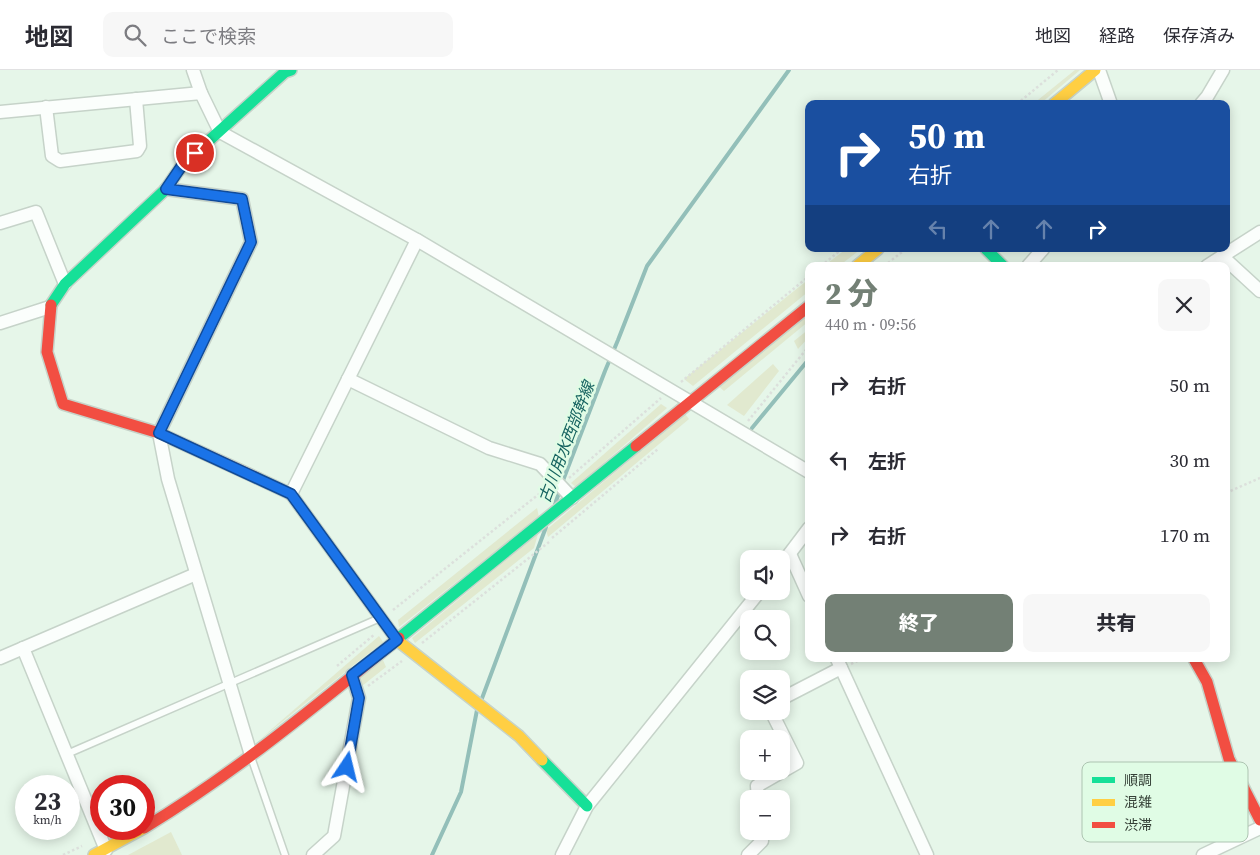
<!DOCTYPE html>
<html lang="ja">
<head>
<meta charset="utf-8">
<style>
  body { margin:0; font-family:"Source Serif 4","Noto Sans JP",serif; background:#f7f7f7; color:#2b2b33; height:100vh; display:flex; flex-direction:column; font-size:19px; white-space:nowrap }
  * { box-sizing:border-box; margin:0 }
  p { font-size:16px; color:#7c7c81 }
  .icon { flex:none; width:28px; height:28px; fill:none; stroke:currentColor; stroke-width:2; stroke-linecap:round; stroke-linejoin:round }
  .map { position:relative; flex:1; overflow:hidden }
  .drawer { position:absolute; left:805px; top:192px; width:425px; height:400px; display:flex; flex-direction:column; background:#fff; border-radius:10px; box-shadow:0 2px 12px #0003 }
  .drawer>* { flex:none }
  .hud { position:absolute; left:805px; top:30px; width:425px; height:152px; border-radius:10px; box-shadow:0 2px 12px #0003; background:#1a4fa0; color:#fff; overflow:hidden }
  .buttons { position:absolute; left:740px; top:480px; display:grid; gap:10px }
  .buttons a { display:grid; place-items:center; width:50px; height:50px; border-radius:10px; background:#fff; box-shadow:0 2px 12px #0003; font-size:25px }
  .speed { position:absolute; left:15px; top:705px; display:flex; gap:10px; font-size:25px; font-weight:700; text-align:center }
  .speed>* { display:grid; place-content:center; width:65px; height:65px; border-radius:50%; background:#fff; box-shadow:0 2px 12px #0003; line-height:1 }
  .speed small { font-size:12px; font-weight:400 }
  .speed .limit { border:8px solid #d22; background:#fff; color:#111 }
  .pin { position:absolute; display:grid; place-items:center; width:42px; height:42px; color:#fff; margin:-21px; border:2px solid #fff; border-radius:50%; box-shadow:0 1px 5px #0007 }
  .me { position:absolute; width:55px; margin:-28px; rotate:10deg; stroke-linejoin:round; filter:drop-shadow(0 0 4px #0008) }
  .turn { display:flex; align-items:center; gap:18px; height:105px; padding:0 20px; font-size:22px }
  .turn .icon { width:65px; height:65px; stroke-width:2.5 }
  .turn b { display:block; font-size:35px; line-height:42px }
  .lanes { display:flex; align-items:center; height:48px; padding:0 20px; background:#0003; justify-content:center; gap:25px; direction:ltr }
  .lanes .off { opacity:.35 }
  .round { display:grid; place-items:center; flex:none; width:52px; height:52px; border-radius:10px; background:#f7f7f7 }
  .overview { display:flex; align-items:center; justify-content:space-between; height:85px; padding:0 20px }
  h1 { font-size:30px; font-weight:800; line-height:38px; color:#738075 }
  .cta { display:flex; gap:10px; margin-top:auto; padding:10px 20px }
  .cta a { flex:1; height:58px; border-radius:10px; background:#738075; color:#fff; font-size:20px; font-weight:800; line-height:58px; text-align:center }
  .cta a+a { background:#f7f7f7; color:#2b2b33 }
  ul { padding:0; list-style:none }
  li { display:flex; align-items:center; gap:15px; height:75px; padding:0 20px }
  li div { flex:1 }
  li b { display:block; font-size:19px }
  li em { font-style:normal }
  header { display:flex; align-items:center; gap:30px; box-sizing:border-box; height:70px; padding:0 25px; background:#fff; border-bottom:1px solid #e1e1e2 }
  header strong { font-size:24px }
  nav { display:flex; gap:28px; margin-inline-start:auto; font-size:18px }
  .search { width:350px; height:45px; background:#f7f7f7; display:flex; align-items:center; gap:12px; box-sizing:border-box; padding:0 18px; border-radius:10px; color:#7c7c81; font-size:19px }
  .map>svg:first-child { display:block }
  .green { fill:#e1e9cf }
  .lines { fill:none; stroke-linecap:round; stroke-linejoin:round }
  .stream { stroke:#93bfb9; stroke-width:4 }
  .lane-casing { stroke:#c6d3c9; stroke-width:9 }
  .street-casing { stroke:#c6d3c9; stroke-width:15 }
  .fast-casing { stroke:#c6d3c9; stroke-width:14 }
  .slow-casing { stroke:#c6d3c9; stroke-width:14 }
  .jam-casing { stroke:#c6d3c9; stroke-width:14 }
  .path { stroke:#dce0dc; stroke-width:2.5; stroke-dasharray:2.5 2.5; stroke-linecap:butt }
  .lane { stroke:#fbfefc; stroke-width:6 }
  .street { stroke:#fbfefc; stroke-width:12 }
  .fast { stroke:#16e098; stroke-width:11 }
  .slow { stroke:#ffcf43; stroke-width:11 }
  .jam { stroke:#f24e42; stroke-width:11 }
  .route-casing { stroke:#114b97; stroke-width:12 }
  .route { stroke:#1a73e8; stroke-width:9 }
  .labels { text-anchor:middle; stroke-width:5; stroke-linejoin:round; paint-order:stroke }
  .water-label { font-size:16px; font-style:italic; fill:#166360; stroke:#e0fce5 }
  .key { fill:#e0fce5; stroke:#adc4b1; stroke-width:1 }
  .key-label { font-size:14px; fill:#354037 }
</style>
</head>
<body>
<header>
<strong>地図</strong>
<div class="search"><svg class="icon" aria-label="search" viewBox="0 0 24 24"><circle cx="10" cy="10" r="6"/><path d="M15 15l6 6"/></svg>ここで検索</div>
<nav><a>地図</a><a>経路</a><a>保存済み</a></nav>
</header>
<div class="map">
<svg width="1260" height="785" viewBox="0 0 1260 785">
  <rect width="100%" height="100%" fill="#e6f6e9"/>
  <g class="green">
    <polygon points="1075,0 1080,0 1040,34 1033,34"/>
    <polygon points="846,179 861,179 839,196 824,196"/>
    <polygon points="809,209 809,221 693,316 684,309"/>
    <polygon points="809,242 809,251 724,321 717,315"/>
    <polygon points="809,259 809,267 798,279 794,271"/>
    <polygon points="773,294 779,301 744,346 727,335"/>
    <polygon points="661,334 667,338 576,417 571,413"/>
    <polygon points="685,344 689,349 548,467 546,460"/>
    <polygon points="537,438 539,447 399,557 398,550"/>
    <polygon points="538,464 534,478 415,573 412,568"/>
    <polygon points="379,566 383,572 258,671"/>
    <polygon points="383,590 386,597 362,616 361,607"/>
    <polygon points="171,762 182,785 128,785"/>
  </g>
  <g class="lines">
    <g class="stream">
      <polyline points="752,358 809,289"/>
      <polyline points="562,413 605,301 618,270 647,196 789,0"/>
      <polyline points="555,434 560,420"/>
      <polyline points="481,631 546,457"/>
      <polyline points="432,785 461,722 477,640"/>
    </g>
    <g class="lane-casing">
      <g id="lane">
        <polyline points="67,684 380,548"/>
        <polyline points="251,687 285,785"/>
      </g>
    </g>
    <g class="street-casing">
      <g id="street">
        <polyline points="193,0 201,23 220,62 417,170 809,402"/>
        <polyline points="1099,0 1111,34"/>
        <polyline points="1201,34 1207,27 1223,0"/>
        <polyline points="46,37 52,86 60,91 137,81 140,76 136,29"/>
        <polyline points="0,42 201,23"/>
        <polyline points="166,119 242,129 251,172 159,363 168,409 251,685"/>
        <polyline points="0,153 36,142 65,214"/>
        <polyline points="1223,187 1260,221"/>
        <polyline points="1028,196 1043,179"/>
        <polyline points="1207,196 1260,162"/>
        <polyline points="0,253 50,237"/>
        <polyline points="348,309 489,378 540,394 572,428"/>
        <polyline points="291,424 417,170"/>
        <polyline points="790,484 809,526"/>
        <polyline points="781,495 809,458"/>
        <polyline points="23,578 106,780"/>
        <polyline points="0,588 196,504"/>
        <polyline points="837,589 927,785"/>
        <polyline points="781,629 841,598"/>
        <polyline points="758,729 757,716 797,693 771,641"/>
        <polyline points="313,785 334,766 359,628 352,605"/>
        <polyline points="562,785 587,736 760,521"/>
        <polyline points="748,785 762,771 761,761"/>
        <polyline points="1203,785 1260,758"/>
      </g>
    </g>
    <g class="fast-casing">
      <g id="fast">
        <polyline points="986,179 1003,196"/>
        <polyline points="51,235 65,214 166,119 183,94 285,2 291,0"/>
        <polyline points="399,568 636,376"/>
        <polyline points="542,690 587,736"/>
      </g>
    </g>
    <g class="slow-casing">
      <g id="slow">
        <polyline points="1054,34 1095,0"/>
        <polyline points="857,196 878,179"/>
        <polyline points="257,408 291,424 397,570 519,666 542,690"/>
        <polyline points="94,785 142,759"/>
      </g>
    </g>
    <g class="jam-casing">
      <g id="jam">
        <polyline points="51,235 47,282 63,334 159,363 257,408"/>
        <polyline points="636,376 809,236"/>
        <polyline points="1194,589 1207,612 1229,689 1260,750"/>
        <path d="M144,758C235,703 317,635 399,568"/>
      </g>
    </g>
    <g class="path">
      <polyline points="1017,34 1058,0"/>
      <polyline points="821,196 842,179"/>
      <polyline points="884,196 906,179"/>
      <polyline points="681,312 809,206"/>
      <polyline points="748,351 809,276"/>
      <polyline points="569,408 661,328"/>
      <polyline points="1226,423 1260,408"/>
      <polyline points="552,468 658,379"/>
      <polyline points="393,540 539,424"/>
      <polyline points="422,573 549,472"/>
      <polyline points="851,594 862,589"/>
      <polyline points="337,596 375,564"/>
      <polyline points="368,616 402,591"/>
      <polyline points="63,785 82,776"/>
    </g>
    <use href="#lane" class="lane"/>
    <use href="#street" class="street"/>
    <use href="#fast" class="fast"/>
    <use href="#slow" class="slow"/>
    <use href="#jam" class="jam"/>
  </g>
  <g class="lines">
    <g class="route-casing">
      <polyline id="route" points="195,83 183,94 166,119 242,129 251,172 159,363 291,424 397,570 352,605 359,628 347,697"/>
    </g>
    <use href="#route" class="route"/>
  </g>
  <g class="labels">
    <g class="water-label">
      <text transform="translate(566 372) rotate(-69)" y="6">古川用水西部幹線</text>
    </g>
  </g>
  <rect x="1082" y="692" width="166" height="80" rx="8" class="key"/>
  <rect x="1092" y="707" width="23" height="6" fill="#16e098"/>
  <rect x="1092" y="729" width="23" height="7" fill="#ffcf43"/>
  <rect x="1092" y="752" width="23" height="6" fill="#f24e42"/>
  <g class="key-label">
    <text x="1124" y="715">順調</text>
    <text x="1124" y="737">混雑</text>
    <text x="1124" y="760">渋滞</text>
  </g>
</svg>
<div class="buttons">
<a><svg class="icon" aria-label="sound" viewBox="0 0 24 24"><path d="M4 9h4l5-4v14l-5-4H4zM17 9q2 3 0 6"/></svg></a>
<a><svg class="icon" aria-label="search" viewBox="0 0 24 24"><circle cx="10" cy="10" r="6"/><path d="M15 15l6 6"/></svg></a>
<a><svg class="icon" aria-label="layers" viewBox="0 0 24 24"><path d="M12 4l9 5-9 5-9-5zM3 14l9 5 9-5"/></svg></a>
<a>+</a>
<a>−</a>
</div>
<div class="speed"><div>23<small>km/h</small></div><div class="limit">30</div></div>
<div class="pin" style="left:195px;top:83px;background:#d93025"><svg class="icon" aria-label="arrive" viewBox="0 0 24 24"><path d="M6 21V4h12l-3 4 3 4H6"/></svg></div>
<svg class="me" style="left:347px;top:697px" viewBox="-20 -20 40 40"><path d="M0-17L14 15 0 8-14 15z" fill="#1a73e8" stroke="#fff" stroke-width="4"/></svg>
<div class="hud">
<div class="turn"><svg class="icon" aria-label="right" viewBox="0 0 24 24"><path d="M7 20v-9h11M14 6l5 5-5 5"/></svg><div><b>50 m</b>右折</div></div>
<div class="lanes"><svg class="icon off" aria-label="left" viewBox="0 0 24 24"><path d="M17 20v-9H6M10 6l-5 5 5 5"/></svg><svg class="icon off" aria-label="ahead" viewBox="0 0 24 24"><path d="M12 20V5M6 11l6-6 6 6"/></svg><svg class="icon off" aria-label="ahead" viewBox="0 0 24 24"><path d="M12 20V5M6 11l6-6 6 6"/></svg><svg class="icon" aria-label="right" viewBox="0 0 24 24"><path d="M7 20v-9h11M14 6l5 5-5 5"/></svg></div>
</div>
<section class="drawer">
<div class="overview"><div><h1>2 分</h1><p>440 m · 09:56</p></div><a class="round"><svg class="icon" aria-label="close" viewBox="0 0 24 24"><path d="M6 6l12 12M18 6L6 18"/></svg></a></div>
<ul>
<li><svg class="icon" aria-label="right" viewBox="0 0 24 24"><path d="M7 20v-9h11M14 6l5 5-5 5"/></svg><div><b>右折</b></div><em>50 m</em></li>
<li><svg class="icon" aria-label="left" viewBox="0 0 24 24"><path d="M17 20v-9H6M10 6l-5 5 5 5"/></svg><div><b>左折</b></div><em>30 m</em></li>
<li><svg class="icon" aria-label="right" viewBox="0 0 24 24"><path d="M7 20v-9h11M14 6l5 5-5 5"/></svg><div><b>右折</b></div><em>170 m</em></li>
</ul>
<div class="cta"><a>終了</a><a>共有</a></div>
</section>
</div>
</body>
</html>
